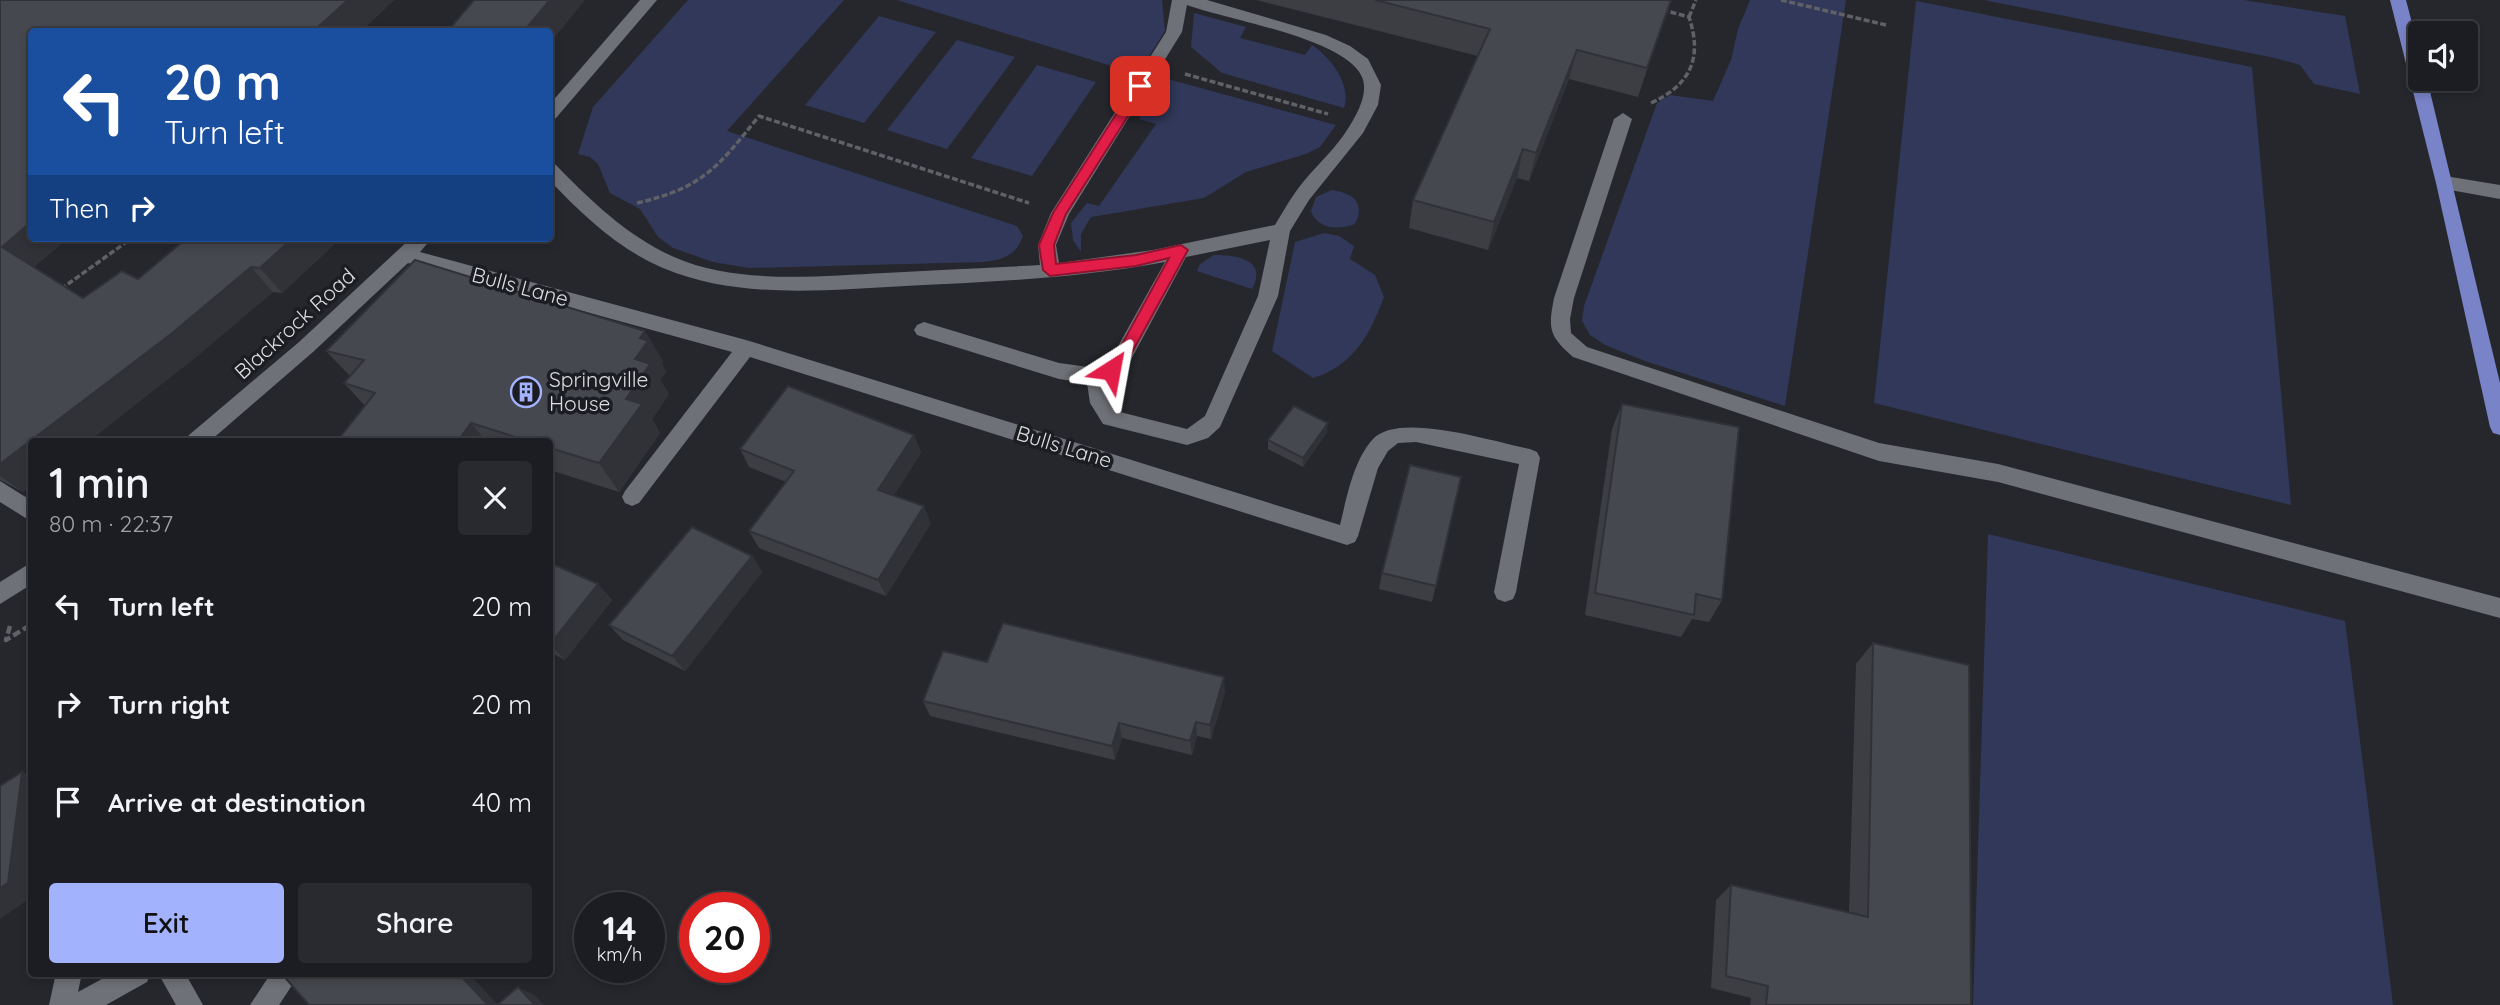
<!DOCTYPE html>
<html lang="en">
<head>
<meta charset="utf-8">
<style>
  body { margin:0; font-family:Quicksand,sans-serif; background:#292a2f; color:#f1f3f6; height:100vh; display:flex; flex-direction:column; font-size:26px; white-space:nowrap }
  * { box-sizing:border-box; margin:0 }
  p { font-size:23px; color:#a0a2a5 }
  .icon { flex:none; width:38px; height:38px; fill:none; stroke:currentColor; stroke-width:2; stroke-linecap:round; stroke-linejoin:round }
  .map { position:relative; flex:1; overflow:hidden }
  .drawer { position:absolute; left:28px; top:438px; width:525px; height:539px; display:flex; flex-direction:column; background:#1c1d22; border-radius:7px; box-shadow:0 4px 10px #0003,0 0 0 2px #3a3b40 }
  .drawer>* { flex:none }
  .hud { position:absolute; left:28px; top:28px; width:525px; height:214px; border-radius:7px; box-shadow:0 4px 10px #0003,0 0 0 2px #3a3b40; background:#1a4fa0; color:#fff; overflow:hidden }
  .tools { position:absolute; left:2408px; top:21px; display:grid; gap:14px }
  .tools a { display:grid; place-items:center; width:70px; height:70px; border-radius:7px; background:#1c1d22; box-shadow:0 4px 10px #0003,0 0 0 2px #3a3b40; font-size:35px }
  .speed { position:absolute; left:574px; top:892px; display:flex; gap:14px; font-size:35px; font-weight:700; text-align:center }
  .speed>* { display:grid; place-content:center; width:91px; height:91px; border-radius:50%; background:#1c1d22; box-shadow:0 4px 10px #0003,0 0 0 2px #3a3b40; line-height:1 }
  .speed small { font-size:18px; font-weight:400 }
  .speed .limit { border:10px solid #d22; background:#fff; color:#111 }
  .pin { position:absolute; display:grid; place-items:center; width:60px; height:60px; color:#fff; margin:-30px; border-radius:14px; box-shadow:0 4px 10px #0006 }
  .me { position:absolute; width:77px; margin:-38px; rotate:34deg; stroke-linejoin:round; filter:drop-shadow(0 0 5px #0008) }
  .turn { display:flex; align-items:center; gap:24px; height:147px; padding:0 21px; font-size:32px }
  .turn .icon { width:91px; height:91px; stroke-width:2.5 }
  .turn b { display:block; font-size:49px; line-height:60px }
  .then { display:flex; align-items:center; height:66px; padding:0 21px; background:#0003; gap:14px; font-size:26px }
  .round { display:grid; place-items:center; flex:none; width:74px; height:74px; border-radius:7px; background:#292a2f }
  .overview { display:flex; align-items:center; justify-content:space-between; height:119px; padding:0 21px }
  h1 { font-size:42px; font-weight:600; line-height:52px }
  .button { display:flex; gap:14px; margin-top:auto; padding:14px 21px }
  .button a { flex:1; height:80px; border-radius:7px; background:#a2b2fd; color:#111; font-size:28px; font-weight:600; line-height:80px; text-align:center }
  .button a+a { background:#292a2f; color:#f1f3f6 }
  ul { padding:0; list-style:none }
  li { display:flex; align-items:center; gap:21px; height:98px; padding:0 21px }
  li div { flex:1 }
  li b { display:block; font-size:26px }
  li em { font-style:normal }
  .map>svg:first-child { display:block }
  .green { fill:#313859 }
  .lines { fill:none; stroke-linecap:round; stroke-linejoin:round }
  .path-far1 { stroke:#5f6166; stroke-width:3.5; stroke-dasharray:6 2.5; stroke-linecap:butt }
  .path { stroke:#5f6166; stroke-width:4.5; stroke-dasharray:8 3.5; stroke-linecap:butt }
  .minor { fill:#6f7178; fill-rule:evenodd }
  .major { fill:#7984c8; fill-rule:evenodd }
  .wall { fill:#3c3e44 }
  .shaded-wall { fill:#313237 }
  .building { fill:#46484f; stroke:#313237; stroke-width:2 }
  .route { fill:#e11d48; stroke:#92132f; stroke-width:2 }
  .labels { text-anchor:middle; stroke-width:7; stroke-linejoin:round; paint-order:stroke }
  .street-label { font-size:21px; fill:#dbdce0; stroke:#1c1d23 }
  .poi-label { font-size:21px; fill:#dbdce0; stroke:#1c1d23; text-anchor:start }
</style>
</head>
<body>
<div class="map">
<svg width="2500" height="1005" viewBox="0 0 2500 1005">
  <rect width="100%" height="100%" fill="#25272d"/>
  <g class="green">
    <path d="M688,0H844L727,131L1017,226L1023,236C1016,256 1002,260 983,262L749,268L713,262L673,248L658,237L640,209L610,193L598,164L590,157L578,154L593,107Z"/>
    <polygon points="897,0 1162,0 1165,31 1138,74"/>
    <polygon points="1750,0 1846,0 1785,406 1645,361 1605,345 1590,335 1582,321 1584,306 1657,103 1670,95 1713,101 1731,60 1738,29"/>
    <polygon points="1984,0 2244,0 2345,16 2360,94 2314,84 2300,65 2275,58"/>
    <polygon points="1916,1 2252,67 2291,505 1874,403"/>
    <path d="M1194,13L1246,27L1240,38L1305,55L1312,45C1330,57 1352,84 1344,108L1222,73L1191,47Z"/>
    <polygon points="879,16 936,32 864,123 805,105"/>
    <polygon points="957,40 1015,57 947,149 887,130"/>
    <polygon points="1037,65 1096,82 1032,176 971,158"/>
    <polygon points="1164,78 1336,125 1320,147 1306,154 1246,172 1204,198 1091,217 1081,234 1081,252 1073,240 1071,223 1087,203 1099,206 1156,124 1139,119"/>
    <path d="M1332,190C1353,193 1366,203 1355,224C1338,230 1318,230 1311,211L1316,197Z"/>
    <path d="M1324,233L1339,236L1354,246L1350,259L1375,275L1384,297C1370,335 1353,366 1313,378L1272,351L1295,242Z"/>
    <path d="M1214,255C1236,255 1268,259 1252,289L1197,271L1200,264Z"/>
    <polygon points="1988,534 2345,621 2393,1005 1973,1005"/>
  </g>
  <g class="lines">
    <g class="path-far1">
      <polyline points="1781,0 1886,25"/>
      <polyline points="1689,17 1696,0"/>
      <polyline points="1185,74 1328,114"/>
      <path d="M1651,103C1690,85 1703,59 1689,17L1663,10"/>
      <path d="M637,203C703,188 718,167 759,116L1029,203"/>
      <polyline points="61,289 132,238"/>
    </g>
    <polyline class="path" points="10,626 6,640 32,624"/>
    <g class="minor">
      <polygon points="640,0 657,0 556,118 550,120 550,104"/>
      <path d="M1172,0H1207L1326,35L1350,46L1368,59L1381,85L1378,105L1363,133L1309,200L1290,231L1278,296L1220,427L1208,438L1187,445L1103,424L1090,403L1087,383L1059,379L917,335L914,330L917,325L924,322L1059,363L1096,368L1112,357L1165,262C1079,278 993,282 905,286C825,290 739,300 663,268C618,249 583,215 550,181V164L556,165C591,201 627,236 674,257C738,285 817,276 885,273C937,270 988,268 1040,265L1038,245L1051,213L1166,32ZM1187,5C1227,20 1345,38 1362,77C1369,93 1357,114 1349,127C1337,147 1319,163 1304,181C1293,194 1284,210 1275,225L1153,250L1059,263L1056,245L1069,214L1182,32ZM1270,240L1258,296L1205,416L1187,429L1116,411L1109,398L1107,380L1126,369L1186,257Z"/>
      <path d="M1623,113L1632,119L1574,298L1570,319L1571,333L1587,347L1879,443L1998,464L2500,598V618L1998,482L1879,461L1573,357C1549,336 1548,329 1554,298L1614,119Z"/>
      <polygon points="2445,176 2500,185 2500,199 2439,188 2436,183 2439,178"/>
      <path d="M411,238H432L420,252L746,340L1340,525C1347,497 1353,461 1373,439C1399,411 1494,442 1530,449L1537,452L1540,458L1516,592L1513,599L1505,602L1497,599L1494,592L1519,464L1416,442L1398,443L1388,451L1378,468L1358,536L1355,542L1347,545L750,357L639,503L632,506L625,503L622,497L625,491L732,352L408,263L313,352L210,441H186L189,435L299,342Z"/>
      <polygon points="0,481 32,501 32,522 0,502"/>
      <polygon points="32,562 32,584 0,604 0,582"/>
      <polygon points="56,973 82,973 78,992 113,973 151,973 147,982 106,1005 49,1005"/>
      <polygon points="158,973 185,973 203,1005 176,1005"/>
      <polygon points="271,973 300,973 279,1005 250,1005"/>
    </g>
    <polygon class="major" points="2390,0 2406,0 2420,54 2420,79 2427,79 2500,383 2500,435 2493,433 2490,427 2436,183"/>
  </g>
  <g class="wall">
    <polygon points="0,0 394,0 360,32 32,32 32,238 68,238 34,267 83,298 138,279 341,238 282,293 273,292 196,357 89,441 32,441 32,485 23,492 0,480"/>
    <polygon points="1256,0 1671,0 1638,97 1569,79 1529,181 1517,178 1488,250 1409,228 1413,200 1478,56"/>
    <polygon points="645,331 663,362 662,364 666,372 660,380 669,394 652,419 660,433 619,492 550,470 550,441 337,441 365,406 344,383 350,376 326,351"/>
    <polygon points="1622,404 1722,600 1709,622 1692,619 1681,637 1585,615 1612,429"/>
    <polygon points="1327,432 1303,467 1268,449 1268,440"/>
    <polygon points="914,435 921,453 894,495 931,523 886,596 759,548 749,531 786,482 749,467 740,449"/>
    <polygon points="1461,477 1432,602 1379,589 1382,573"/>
    <polygon points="752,556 762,572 685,671 623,640 609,625"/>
    <polygon points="550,563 598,584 612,600 565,660 550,652"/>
    <polygon points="1873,643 1971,1005 1750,1005 1751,998 1711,988 1716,900 1731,885 1849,913 1856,664"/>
    <polygon points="987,662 1225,692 1211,739 1197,736 1192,755 1122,738 1115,760 930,716 923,701"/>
  </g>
  <g class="shaded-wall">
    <polygon points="348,0 394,0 360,32 319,32 317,28"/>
    <polygon points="550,0 585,0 550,43 550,32 523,32"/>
    <polygon points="1671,0 1665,19 1638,97 1647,68"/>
    <polygon points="1577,50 1569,79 1529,181 1536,153"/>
    <polygon points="1523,149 1517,178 1488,250 1494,222"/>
    <polygon points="32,221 32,238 68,238 29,271 2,247"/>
    <polygon points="293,238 341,238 282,293 260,268"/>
    <polygon points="251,267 273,292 196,357 89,441 32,441 32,485 23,492 0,476 0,464"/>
    <polygon points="645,331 663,362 662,364 666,372 660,380 669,394 652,419 660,433 619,492 599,463 626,399 640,338"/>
    <polygon points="471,423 486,441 458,441"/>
    <polygon points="1328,423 1327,432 1303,467 1303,458"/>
    <polygon points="914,435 921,453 886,507 878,490"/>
    <polygon points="924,506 931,523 886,596 878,580"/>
    <polygon points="752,556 762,572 685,671 672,656"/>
    <polygon points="598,584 612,600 565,660 550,644"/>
    <polygon points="1224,677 1225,692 1211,739 1210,725"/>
    <polygon points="1196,722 1197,736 1192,755 1190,741"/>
    <polygon points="1119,723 1122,738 1115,760 1112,746"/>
    <polygon points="22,772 32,777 32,897 0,919 0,888"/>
    <polygon points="458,973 468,973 498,1005 488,1005"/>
    <polygon points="518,987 536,996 544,1005 535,1005"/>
  </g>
  <g class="building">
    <polygon points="0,0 348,0 317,28 327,32 32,32 32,221 2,247 83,298 122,271 138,279 187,238 293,238 260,268 251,267 171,334 0,464"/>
    <polygon points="474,0 550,0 523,32 447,32"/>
    <polygon points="1375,0 1671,0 1647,68 1577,50 1536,153 1523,149 1494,222 1413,200 1490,29"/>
    <polygon points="415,260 645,331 640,338 648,341 635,359 650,364 626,399 642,404 599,463 550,448 550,441 528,441 471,423 458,441 337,441 375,393 344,383 364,360 326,351"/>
    <polygon points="788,386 914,435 878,490 924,506 878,580 749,531 794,471 740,449"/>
    <polygon points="1622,404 1739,427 1722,600 1696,594 1694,615 1595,593"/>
    <polygon points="1294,406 1328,423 1303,458 1268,440"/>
    <polygon points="1410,465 1461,477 1436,586 1382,573"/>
    <polygon points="692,527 752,556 672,656 609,625"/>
    <polygon points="550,563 598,584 550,644"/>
    <polygon points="1003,623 1224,677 1210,725 1196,722 1190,741 1119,723 1112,746 923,701 943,651 987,662"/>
    <polygon points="1873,643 1969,665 1971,1005 1766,1005 1768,986 1726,976 1731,885 1868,917"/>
    <polygon points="22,772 8,883 0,888 0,786"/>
    <polygon points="281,973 458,973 488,1005 309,1005"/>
    <polygon points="518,987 535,1005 497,1005"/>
  </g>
  <polygon class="route" points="1140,82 1147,86 1066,214 1054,245 1056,264 1136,255 1181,245 1188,250 1124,367 1111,376 1104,370 1114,359 1169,258 1136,266 1050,276 1043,270 1039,245 1053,213 1136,83"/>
  <defs>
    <g id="building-ring" transform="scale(1.575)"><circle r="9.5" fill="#1c1d23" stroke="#a2b2fd" stroke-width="1.5"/><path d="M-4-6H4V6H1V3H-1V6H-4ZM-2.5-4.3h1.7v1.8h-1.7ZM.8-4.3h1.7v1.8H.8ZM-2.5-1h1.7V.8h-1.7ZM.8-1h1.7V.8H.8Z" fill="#a2b2fd"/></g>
  </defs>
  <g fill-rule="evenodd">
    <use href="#building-ring" x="526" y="392"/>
  </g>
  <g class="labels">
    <g class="street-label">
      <text transform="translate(520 287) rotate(15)" y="7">Bulls Lane</text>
      <text transform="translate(295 324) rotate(-42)" y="7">Blackrock Road</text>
      <text transform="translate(1064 447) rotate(17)" y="7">Bulls Lane</text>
    </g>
    <g class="poi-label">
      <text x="549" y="387">Springville<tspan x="549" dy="24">House</tspan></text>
    </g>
  </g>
</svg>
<div class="tools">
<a><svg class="icon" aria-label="sound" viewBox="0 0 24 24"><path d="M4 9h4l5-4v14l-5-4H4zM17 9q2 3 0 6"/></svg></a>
</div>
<div class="speed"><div>14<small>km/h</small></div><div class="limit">20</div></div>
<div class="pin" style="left:1140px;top:86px;background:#d93025"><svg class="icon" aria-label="arrive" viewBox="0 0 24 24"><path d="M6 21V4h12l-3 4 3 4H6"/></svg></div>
<svg class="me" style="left:1111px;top:370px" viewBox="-20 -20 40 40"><path d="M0-17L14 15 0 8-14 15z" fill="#e11d48" stroke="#fff" stroke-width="4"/></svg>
<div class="hud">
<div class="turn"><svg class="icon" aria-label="left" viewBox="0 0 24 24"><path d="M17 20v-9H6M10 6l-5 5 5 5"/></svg><div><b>20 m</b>Turn left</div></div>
<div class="then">Then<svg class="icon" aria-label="right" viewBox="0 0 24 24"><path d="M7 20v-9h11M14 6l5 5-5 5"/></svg></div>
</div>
<section class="drawer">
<div class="overview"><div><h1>1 min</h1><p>80 m · 22:37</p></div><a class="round"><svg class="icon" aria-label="close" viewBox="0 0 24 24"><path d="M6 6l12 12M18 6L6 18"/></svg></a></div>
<ul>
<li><svg class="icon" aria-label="left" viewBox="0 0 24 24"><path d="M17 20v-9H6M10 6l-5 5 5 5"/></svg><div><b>Turn left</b></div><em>20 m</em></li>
<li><svg class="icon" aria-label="right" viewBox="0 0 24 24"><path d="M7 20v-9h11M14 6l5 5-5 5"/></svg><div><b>Turn right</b></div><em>20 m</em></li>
<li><svg class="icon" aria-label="arrive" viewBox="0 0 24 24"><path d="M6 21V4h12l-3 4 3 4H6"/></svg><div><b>Arrive at destination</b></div><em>40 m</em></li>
</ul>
<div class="button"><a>Exit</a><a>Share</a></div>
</section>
</div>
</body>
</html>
